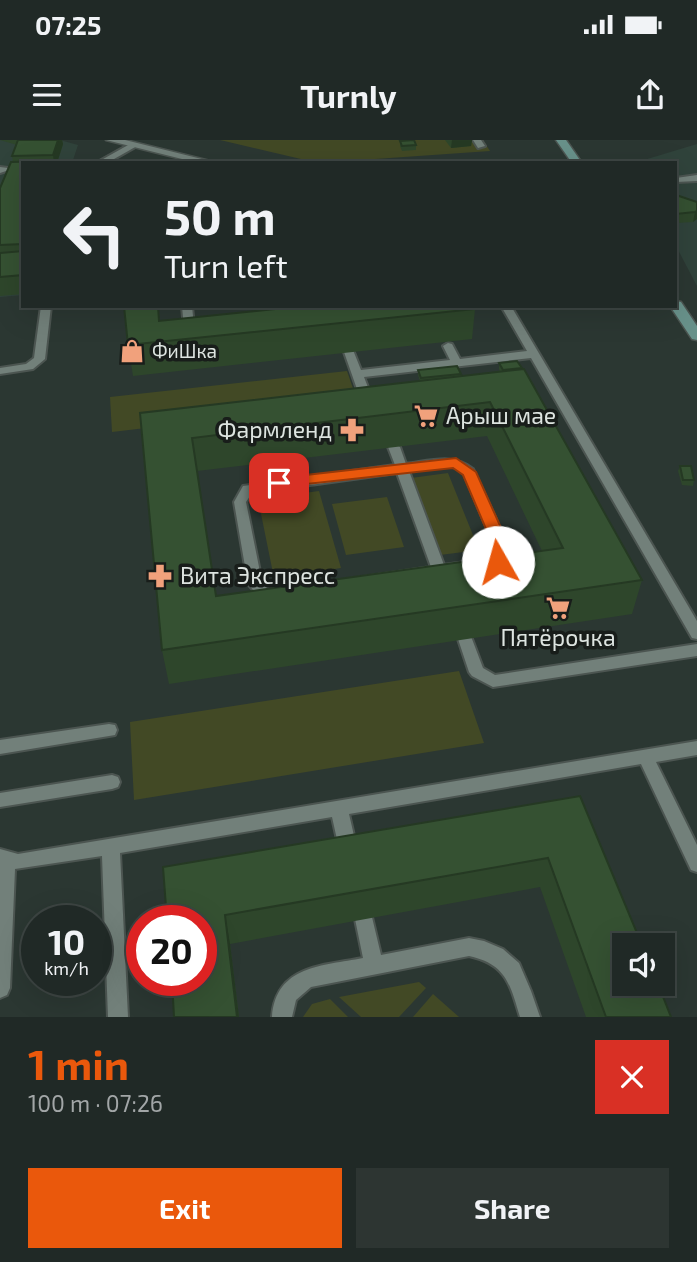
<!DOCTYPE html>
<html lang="en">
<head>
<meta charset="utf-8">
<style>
  body { margin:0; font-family:"Exo 2",sans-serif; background:#2d3532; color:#f1f3f6; height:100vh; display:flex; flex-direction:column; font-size:26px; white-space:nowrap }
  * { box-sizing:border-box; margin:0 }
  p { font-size:23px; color:#a2a6a7 }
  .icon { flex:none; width:38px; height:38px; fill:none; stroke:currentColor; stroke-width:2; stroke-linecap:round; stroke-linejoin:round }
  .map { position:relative; height:877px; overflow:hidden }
  .sheet { display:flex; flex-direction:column; background:#202926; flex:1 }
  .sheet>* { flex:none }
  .banner { position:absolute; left:21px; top:21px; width:656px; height:147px; border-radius:0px; box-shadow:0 7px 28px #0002,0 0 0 2px #3d4543; background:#202926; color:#f1f3f6; overflow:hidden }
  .tools { position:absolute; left:612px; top:793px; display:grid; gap:14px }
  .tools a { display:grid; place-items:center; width:63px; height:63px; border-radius:0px; background:#202926; box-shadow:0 7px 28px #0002,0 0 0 2px #3d4543; font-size:35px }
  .speed { position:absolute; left:21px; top:765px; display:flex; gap:14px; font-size:35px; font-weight:700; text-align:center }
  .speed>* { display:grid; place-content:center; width:91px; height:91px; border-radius:50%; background:#202926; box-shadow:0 7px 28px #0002,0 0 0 2px #3d4543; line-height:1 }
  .speed small { font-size:18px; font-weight:400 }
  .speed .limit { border:10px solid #d22; background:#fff; color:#111 }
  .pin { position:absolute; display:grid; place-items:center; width:60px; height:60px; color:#fff; margin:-30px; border-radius:14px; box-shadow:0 4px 10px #0006 }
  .me { position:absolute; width:77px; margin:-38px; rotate:353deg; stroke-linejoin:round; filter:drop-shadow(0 0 5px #0008) }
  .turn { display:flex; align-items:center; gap:24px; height:147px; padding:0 28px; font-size:32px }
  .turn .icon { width:91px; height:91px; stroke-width:2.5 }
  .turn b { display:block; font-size:49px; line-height:60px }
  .round { display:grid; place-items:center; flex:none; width:74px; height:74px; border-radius:0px; background:#2d3532 }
  .headline { display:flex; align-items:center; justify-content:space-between; height:119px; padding:0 28px }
  h1 { font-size:42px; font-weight:700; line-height:52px; color:#ea580c }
  .cta { display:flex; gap:14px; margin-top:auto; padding:14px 28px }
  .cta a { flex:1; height:80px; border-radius:0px; background:#ea580c; color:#fff; font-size:28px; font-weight:700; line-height:80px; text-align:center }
  .cta a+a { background:#2d3532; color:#f1f3f6 }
  .status { display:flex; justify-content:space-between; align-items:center; height:49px; padding:0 35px; background:#202926; direction:ltr }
  .status svg { height:19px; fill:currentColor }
  header { display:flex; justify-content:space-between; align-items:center; height:91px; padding:0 28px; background:#202926; font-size:32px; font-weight:700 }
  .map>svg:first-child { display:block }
  .built { fill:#30433b }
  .green { fill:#424925 }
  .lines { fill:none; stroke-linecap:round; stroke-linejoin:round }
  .service-casing { stroke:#4c5551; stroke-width:4 }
  .tertiary-casing { stroke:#4c5551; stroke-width:3 }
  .secondary-casing { stroke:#4c5551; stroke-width:3 }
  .service { fill:#72807a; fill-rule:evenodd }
  .tertiary { fill:#72807a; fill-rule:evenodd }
  .secondary { fill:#68918a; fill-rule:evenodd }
  .wall { fill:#2e462b; fill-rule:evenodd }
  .shaded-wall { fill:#253923 }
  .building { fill:#355132; stroke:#253923; stroke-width:2; fill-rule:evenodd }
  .route { fill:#ea580c; stroke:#983908; stroke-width:2 }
  .labels { text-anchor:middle; stroke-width:7; stroke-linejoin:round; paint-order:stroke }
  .far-poi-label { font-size:19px; fill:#dde4e0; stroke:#181d1a; text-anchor:start }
  .poi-label { font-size:23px; fill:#dde4e0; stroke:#181d1a; text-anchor:start }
</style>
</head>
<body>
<div class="status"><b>07:25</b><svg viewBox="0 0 49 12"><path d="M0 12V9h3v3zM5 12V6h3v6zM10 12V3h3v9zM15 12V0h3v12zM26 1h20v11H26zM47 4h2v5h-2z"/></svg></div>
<header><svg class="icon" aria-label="menu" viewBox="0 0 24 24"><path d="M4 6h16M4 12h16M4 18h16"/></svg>Turnly<svg class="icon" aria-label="share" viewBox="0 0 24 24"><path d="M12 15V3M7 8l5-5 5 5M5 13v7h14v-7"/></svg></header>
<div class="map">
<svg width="697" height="877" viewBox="0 0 697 877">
  <rect width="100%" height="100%" fill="#2b3732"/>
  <g class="built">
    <polygon points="0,0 60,0 78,5 72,23 23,23 23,155 0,157"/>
    <polygon points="697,4 697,146 676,106 676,23 634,23"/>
  </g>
  <g class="green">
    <polygon points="220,0 483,0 490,11 318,23"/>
    <polygon points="347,231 358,263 112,292 110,257"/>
    <polygon points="448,333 479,410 440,415 411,338"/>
    <polygon points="319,351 341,428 274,438 258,359"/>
    <polygon points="387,357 404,407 346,415 332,364"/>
    <polygon points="459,531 484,603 134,660 130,582"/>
    <polygon points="419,842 426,848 399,877 361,877 339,857"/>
    <polygon points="433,854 459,877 413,877"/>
    <polygon points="330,859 348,877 303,877 312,864"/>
  </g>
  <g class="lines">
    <g class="service-casing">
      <g id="service">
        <polygon points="473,0 481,0 485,6 478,8"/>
        <polygon points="130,4 137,6 107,23 96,23"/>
        <polygon points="0,27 8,28 9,30 0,33"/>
        <polygon points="697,35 697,41 676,42 676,38"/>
        <polygon points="41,166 51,166 45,219 33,229 0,234 0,228 26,224 34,218"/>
        <polygon points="182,166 192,166 194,187 200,192 199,194 191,194 184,189"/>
        <polygon points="501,166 511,166 697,481 697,499 692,498 531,218 364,237 369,250 382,257 376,260 358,252 344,212 345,210 353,210 361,230 450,220 443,206 448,203 452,204 460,219 527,211"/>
        <path d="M394,303L400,307L406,324C430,321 454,313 473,329L510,410L507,422L498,427L448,434L450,440L443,445L438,444L435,436L277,460L259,457L248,444L234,362L243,346L395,325L388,307ZM449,326L457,328L464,334L496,410L494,418L444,425L409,331ZM397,333L431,427L277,450L268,449L262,442L246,362L252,353Z"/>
        <polygon points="465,493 470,495 472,499 483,528 495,535 697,504 697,516 493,547 472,536 469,532 458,499 460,495"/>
        <polygon points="109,584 115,585 117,590 115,595 109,596 0,614 0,600"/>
        <polygon points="697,601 697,615 656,622 697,705 697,732 691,730 641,624 349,674 358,713 355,719 349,721 343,719 340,713 332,677 120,713 128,877 108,877 102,716 15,729 10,848 7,855 0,858 0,709 18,714"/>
        <polygon points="112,635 118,637 120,642 118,647 112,649 0,667 0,653"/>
        <path d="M364,770L371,773L381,815L469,798L484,801L503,809L519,823L531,851L540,877H520C510,844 506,824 469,816L311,847L296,860L292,877H272C276,825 323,826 363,818L355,779L357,773Z"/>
      </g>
    </g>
    <g class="tertiary-casing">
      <polygon id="tertiary" points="106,0 125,0 218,23 198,23"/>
    </g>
    <g class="secondary-casing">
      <g id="secondary">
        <polygon points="556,0 566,0 582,23 572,23"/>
        <polygon points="676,161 681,162 697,186 697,200 692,199 670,166 676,166"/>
      </g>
    </g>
    <use href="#service" class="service"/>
    <use href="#tertiary" class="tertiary"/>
    <use href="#secondary" class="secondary"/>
  </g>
  <g class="wall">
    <polygon points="0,0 62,0 63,4 57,23 23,23 23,154 0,156 0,48 13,22 12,16 17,5"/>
    <polygon points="445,0 472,0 471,6 451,8"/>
    <polygon points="400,1 416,5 416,10 402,11 400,6"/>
    <polygon points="676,59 697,62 697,79 693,82 676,83"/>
    <polygon points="475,169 472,199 133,236 128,205 160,181"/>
    <path d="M499,223L522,228V230L642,440L632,474L169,544L162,510L140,273L420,241L418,235V230L461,234L460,237L500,232L499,229ZM487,296L542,411L216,456L197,331Z"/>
    <polygon points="680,326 694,340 693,346 682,345 678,331"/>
    <polygon points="580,656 671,877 586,877 540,747 230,804 239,877 174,877 201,780"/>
  </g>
  <g class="shaded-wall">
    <polygon points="58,0 62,0 63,4 57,23 54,23 53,15"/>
    <polygon points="452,0 472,0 471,6 451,8"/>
    <polygon points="697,71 697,79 693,82 695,72"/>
    <polygon points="225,775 230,804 239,877 237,877"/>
  </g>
  <g class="building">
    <polygon points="18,0 58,0 53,15 12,16"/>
    <polygon points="414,0 416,5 402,6 400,1"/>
    <polygon points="411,20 423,23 408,23"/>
    <polygon points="53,21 52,23 23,23 23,104 0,105 0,48 11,22"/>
    <polygon points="679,56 697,62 697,71 695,72 676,74 676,59"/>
    <polygon points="23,111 23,135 0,137 0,113"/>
    <polygon points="124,166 158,166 159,181 304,166 473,166 475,169 128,205"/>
    <polygon points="517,221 522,228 503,230 499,223"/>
    <polygon points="457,226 461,234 421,238 418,230"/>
    <path d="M524,229L642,440L162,510L140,273ZM490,262L563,408L216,456L192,298Z"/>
    <polygon points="680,326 691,326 694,340 683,340"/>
    <polygon points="580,656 642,805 625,805 625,844 658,844 671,877 606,877 548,718 225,775 237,877 174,877 172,840 201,840 201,780 167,780 163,727"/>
  </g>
  <polygon class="route" points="456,318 476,332 511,410 510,419 504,426 493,426 490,422 495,410 463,335 453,328 279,347 272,343 279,338"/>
  <defs>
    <g id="shop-bare" transform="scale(1.89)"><path d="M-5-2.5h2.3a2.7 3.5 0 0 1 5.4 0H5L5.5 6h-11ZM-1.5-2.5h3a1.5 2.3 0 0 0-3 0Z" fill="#f1a17c" stroke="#181d1a" stroke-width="2.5" paint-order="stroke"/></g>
    <g id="supermarket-bare" transform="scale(1.89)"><path d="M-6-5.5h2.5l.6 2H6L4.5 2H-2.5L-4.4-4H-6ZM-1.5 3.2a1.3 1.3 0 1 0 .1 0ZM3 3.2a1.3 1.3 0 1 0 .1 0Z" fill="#f1a17c" stroke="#181d1a" stroke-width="2.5" paint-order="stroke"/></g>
    <g id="pharmacy-bare" transform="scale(1.89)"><path d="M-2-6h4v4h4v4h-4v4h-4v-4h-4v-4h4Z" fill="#f1a17c" stroke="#181d1a" stroke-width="2.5" paint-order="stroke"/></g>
  </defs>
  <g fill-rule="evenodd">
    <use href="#shop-bare" x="132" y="211"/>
    <use href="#supermarket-bare" x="426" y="276"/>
    <use href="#pharmacy-bare" x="352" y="290"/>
    <use href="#pharmacy-bare" x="160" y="436"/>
    <use href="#supermarket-bare" x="558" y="468"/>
  </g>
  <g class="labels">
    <g class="far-poi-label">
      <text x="152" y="218">ФиШка</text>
    </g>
    <g class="poi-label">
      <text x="446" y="284">Арыш мае</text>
      <text x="332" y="298" text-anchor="end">Фармленд</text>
      <text x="180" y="444">Вита Экспресс</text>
      <text x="558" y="506" text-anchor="middle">Пятёрочка</text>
    </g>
  </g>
</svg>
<div class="tools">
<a><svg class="icon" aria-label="sound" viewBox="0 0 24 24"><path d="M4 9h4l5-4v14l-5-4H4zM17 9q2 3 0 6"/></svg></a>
</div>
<div class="speed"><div>10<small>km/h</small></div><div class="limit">20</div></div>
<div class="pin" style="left:279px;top:343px;background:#d93025"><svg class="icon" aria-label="arrive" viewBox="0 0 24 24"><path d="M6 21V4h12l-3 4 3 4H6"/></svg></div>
<svg class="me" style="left:498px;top:422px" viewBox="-20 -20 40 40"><circle r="19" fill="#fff"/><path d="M0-13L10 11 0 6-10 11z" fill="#ea580c"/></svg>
<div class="banner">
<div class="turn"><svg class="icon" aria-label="left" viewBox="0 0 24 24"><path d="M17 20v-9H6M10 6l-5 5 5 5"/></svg><div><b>50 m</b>Turn left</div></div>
</div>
</div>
<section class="sheet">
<div class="headline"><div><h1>1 min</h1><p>100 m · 07:26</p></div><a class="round" style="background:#d93025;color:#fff"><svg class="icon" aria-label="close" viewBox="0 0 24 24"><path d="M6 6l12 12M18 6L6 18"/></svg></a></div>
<div class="cta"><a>Exit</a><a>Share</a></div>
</section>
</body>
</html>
